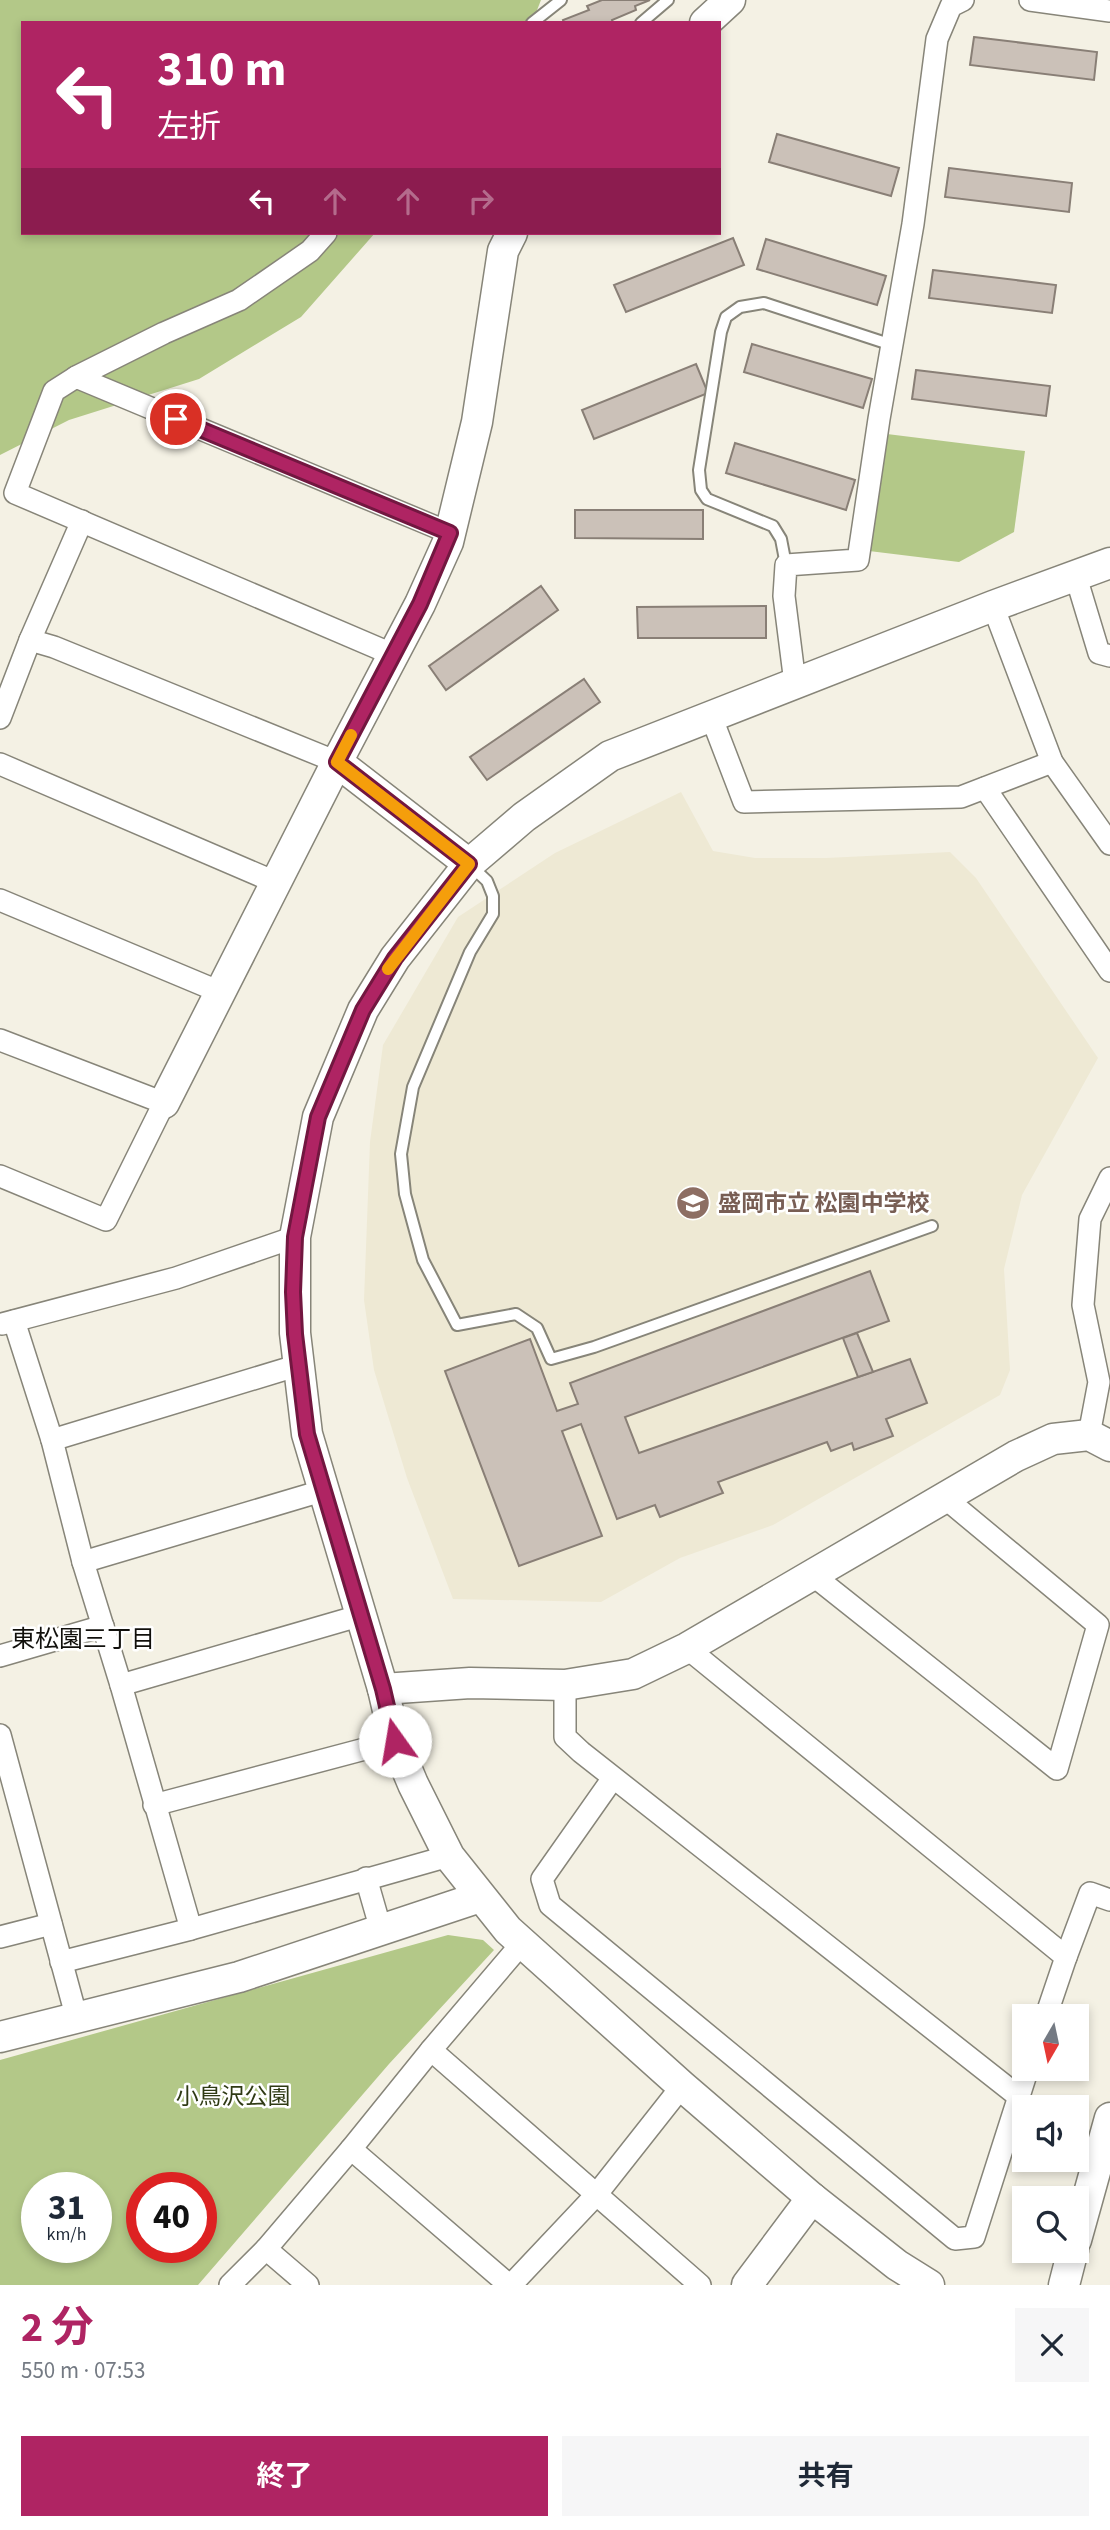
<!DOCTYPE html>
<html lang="ja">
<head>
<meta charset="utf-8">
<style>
  body { margin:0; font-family:"Source Sans 3","Noto Sans JP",sans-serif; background:#f6f6f7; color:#1f2937; height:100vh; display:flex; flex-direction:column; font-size:26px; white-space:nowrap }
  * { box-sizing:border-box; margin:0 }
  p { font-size:23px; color:#747a83 }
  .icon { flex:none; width:38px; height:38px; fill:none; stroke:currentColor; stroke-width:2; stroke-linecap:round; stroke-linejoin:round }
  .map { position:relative; height:2285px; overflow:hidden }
  .sheet { display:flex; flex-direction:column; background:#fff; flex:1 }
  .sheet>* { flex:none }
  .guide { position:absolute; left:21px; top:21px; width:700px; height:214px; border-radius:0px; box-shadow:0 4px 10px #0003; background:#af2463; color:#fff; overflow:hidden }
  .needle { width:46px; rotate:189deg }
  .tools { position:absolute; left:1012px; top:2004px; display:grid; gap:14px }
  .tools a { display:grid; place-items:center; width:77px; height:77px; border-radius:0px; background:#fff; box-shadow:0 4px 10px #0003; font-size:35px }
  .speed { position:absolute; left:21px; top:2172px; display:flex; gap:14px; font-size:35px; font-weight:700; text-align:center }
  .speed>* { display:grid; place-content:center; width:91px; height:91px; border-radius:50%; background:#fff; box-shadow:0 4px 10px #0003; line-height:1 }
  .speed small { font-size:18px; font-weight:400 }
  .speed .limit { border:10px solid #d22; background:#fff; color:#111 }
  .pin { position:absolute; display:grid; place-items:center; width:60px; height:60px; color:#fff; margin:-30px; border:4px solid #fff; border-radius:50%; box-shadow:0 2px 7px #0007 }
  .me { position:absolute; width:77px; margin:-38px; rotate:347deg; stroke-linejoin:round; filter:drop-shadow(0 0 5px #0008) }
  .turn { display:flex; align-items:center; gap:24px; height:147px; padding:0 21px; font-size:32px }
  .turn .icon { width:91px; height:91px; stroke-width:2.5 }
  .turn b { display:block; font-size:49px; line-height:60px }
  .lanes { display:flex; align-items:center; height:66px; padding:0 21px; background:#0003; justify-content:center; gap:35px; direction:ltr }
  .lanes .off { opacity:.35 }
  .round { display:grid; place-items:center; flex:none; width:74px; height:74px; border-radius:0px; background:#f6f6f7 }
  .overview { display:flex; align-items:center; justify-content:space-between; height:119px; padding:0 21px }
  h1 { font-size:42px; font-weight:700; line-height:52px; color:#af2463 }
  .cta { display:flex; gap:14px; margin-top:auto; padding:14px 21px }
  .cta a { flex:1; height:80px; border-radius:0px; background:#af2463; color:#fff; font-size:28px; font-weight:700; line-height:80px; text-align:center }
  .cta a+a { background:#f6f6f7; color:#1f2937 }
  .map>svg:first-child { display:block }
  .built { fill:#eee9d4 }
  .green { fill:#b3c888; fill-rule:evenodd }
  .building { fill:#cbc1b8; stroke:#897f76; stroke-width:2 }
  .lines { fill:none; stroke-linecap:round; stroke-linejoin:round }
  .lane-casing { stroke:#878579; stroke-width:14 }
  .street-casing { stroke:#878579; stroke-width:24 }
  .secondary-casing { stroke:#878579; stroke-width:33 }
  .lane { stroke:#fff; stroke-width:10 }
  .street { stroke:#fff; stroke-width:21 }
  .secondary { stroke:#fff; stroke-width:30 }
  .route-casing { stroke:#721740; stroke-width:18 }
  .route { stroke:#af2463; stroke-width:12 }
  .slow { stroke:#f59e0b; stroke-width:12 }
  .labels { text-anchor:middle; stroke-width:5; stroke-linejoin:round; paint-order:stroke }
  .education-label { font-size:23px; font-weight:bold; fill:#785e54; stroke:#fff; text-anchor:start }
  .park-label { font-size:23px; fill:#2f3a14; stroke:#fff }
  .neighbourhood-label { font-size:24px; fill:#11100c; stroke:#fff }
</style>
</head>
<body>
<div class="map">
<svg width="1110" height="2285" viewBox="0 0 1110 2285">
  <rect width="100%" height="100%" fill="#f4f1e4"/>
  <polygon class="built" points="681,792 713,851 755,858 826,858 950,852 976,878 1098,1058 1022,1195 1004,1269 1010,1370 1000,1395 773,1525 680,1558 601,1602 453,1599 407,1478 374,1370 364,1300 370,1142 383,1045 458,917 555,853"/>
  <g class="green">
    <polygon points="0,0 541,0 532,23 23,23 23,233 375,233 301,317 199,379 69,420 0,455"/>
    <polygon points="887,434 1025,451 1014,532 959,562 869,551"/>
    <path d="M448,1935L483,1940L494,1950L389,2064L198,2285H0V2060ZM37,2188H96V2247H37ZM142,2188H201V2247H142Z"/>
  </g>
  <g class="building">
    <polygon points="602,0 650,0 635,6 636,10 612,20 613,23 564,23 563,20 589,10 587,6"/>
    <polygon points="974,37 1097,52 1094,80 970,65"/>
    <polygon points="777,134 899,168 891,196 769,162"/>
    <polygon points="949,168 1072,183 1069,212 945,197"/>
    <polygon points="733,238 744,265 626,312 614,285"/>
    <polygon points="766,239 886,276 877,305 757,269"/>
    <polygon points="933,270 1056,285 1052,313 929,298"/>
    <polygon points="752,344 872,379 863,408 744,372"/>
    <polygon points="696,364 708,393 594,439 582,410"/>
    <polygon points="916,370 1050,386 1046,416 912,399"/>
    <polygon points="735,443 855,480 846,510 726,473"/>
    <polygon points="575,510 703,510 703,539 575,538"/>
    <polygon points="541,586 558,610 446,690 429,666"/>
    <polygon points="766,606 766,638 638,638 637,607"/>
    <polygon points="584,679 600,702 487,780 470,757"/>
    <polygon points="870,1271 889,1321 625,1417 639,1453 910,1359 927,1403 886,1419 893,1436 854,1450 852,1443 831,1451 827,1442 718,1482 723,1493 660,1517 655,1505 617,1519 581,1424 562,1431 602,1536 519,1566 445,1371 530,1339 557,1411 578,1404 570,1383"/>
    <polygon points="857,1333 873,1372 858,1377 843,1338"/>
  </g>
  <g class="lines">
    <g class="lane-casing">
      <g id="lane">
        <polyline points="532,23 561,0"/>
        <polyline points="641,23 668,0"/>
        <polyline points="786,565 781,539 773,526 707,499 701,490 699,470 721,332 726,317 740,307 764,303 892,345"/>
        <polyline points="471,866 487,881 493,896 493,914 470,952 413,1087 401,1154 405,1194 423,1260 457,1325 516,1314 537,1328 551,1359 594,1347 932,1226"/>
      </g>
    </g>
    <g class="street-casing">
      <g id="street">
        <polyline points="1030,0 1110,11"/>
        <polyline points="76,377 164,333 239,300 310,251 326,233"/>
        <polyline points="1076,577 1099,653 1110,656"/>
        <polyline points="993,606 1052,762 1110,844"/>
        <polyline points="30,640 82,521"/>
        <polyline points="394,655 15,493 54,391 76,377 450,533"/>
        <polyline points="795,683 784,596 786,565 858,560 879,419 913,224 937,39 951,6 963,0"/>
        <polyline points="711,716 744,802 961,797 1052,762"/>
        <polyline points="0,718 30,640 54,647 337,762"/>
        <polyline points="0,764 275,882"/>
        <polyline points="985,788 1110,971"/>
        <polyline points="0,900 220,992"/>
        <polyline points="0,1040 164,1103 106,1220 0,1176"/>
        <polyline points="14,1321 52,1440 83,1562 121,1685 191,1929"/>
        <polyline points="2,1324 176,1278 295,1237"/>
        <polyline points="1089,1435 1099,1382 1083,1305 1090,1219 1110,1178"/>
        <polyline points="52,1440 299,1365"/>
        <polyline points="83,1562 325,1490"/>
        <polyline points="814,1576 1057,1769 1098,1625 945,1498"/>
        <polyline points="687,1648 1066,1957 1046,2016"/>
        <polyline points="0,1656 103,1626"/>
        <polyline points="121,1685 362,1615"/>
        <polyline points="565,1685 565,1737 581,1752 1018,2096"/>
        <polyline points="0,1735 77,2019"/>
        <polyline points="613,1778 542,1879 550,1905 955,2239 974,2237 1028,2068"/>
        <polyline points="154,1805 395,1741"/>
        <polyline points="366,1878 381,1930"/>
        <polyline points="0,1937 51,1924"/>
        <polyline points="523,1942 431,2050 700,2285"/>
        <polyline points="1066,1957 1090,1893 1110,1900"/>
        <polyline points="61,1962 191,1929 449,1856"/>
        <polyline points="351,2149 431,2050"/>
        <polyline points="230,2285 266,2249"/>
        <polyline points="308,2285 266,2249 351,2149 509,2285"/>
        <polyline points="511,2285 596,2195 682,2086"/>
      </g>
    </g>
    <g class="secondary-casing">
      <g id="secondary">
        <polyline points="705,23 730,0"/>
        <polyline points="337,762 469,864"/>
        <polyline points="164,1103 337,762 420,604 448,542 477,422 503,251 512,233"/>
        <polyline points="383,1689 470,1683 565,1685 633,1674 687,1648 1016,1456 1053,1439 1089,1435 1110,1446"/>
        <polyline points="0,2037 239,1977 480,1897"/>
        <polyline points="1076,2240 1110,2118"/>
        <polyline points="747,2285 812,2198"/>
        <polyline points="929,2285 897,2265 812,2198 682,2086 508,1930 449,1856 413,1784 395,1741 383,1689 307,1434 295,1333 295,1237 318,1117 363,1010 395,958 469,864 524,817 610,756 993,606 1110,563"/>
        <polyline points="1064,2285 1073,2250"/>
      </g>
    </g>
    <use href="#lane" class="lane"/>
    <use href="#street" class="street"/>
    <use href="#secondary" class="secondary"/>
  </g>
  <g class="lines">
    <g class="route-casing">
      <polyline id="route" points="176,419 450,533 420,604 337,762 469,864 395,958 363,1010 318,1117 295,1237 293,1292 295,1334 307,1434 383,1689 395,1741"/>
    </g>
    <use href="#route" class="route"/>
    <polyline class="slow" points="351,735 337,762 469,864 388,969"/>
  </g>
  <defs>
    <g id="school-disc" transform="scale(1.75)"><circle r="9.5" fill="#8d6e63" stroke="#fff"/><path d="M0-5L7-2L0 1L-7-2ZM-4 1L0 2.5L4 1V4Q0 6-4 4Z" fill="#fff"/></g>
  </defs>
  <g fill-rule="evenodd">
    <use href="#school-disc" x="693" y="1203"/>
  </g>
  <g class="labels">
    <g class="education-label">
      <text x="718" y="1211">盛岡市立 松園中学校</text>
    </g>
    <g class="park-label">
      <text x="233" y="2104">小鳥沢公園</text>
    </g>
    <g class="neighbourhood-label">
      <text x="83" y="1647">東松園三丁目</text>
    </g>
  </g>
</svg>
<div class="tools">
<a><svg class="needle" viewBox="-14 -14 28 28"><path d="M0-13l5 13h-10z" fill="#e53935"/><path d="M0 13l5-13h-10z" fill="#747a83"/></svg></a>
<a><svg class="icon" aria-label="sound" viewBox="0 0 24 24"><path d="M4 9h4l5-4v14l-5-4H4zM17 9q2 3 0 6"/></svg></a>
<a><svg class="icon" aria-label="search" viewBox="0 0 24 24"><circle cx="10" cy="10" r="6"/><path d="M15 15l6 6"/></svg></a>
</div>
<div class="speed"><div>31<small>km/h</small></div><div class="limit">40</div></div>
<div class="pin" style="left:176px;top:419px;background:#d93025"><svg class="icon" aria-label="arrive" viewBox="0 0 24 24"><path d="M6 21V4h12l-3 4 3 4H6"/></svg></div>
<svg class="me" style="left:395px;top:1741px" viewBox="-20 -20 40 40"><circle r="19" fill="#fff"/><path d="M0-13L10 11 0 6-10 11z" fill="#af2463"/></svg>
<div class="guide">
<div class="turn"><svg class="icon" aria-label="left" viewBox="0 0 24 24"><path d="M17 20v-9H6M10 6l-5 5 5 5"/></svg><div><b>310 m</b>左折</div></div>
<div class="lanes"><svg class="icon" aria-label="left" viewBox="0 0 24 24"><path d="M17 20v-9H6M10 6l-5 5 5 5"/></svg><svg class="icon off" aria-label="ahead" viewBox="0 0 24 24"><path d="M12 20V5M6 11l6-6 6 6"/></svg><svg class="icon off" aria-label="ahead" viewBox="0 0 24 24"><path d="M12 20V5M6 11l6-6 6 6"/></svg><svg class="icon off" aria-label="right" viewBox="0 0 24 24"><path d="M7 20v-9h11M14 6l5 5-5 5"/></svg></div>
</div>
</div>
<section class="sheet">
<div class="overview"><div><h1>2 分</h1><p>550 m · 07:53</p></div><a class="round"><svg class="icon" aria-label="close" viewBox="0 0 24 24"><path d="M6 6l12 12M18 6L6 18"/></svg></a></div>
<div class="cta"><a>終了</a><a>共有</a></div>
</section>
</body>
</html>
